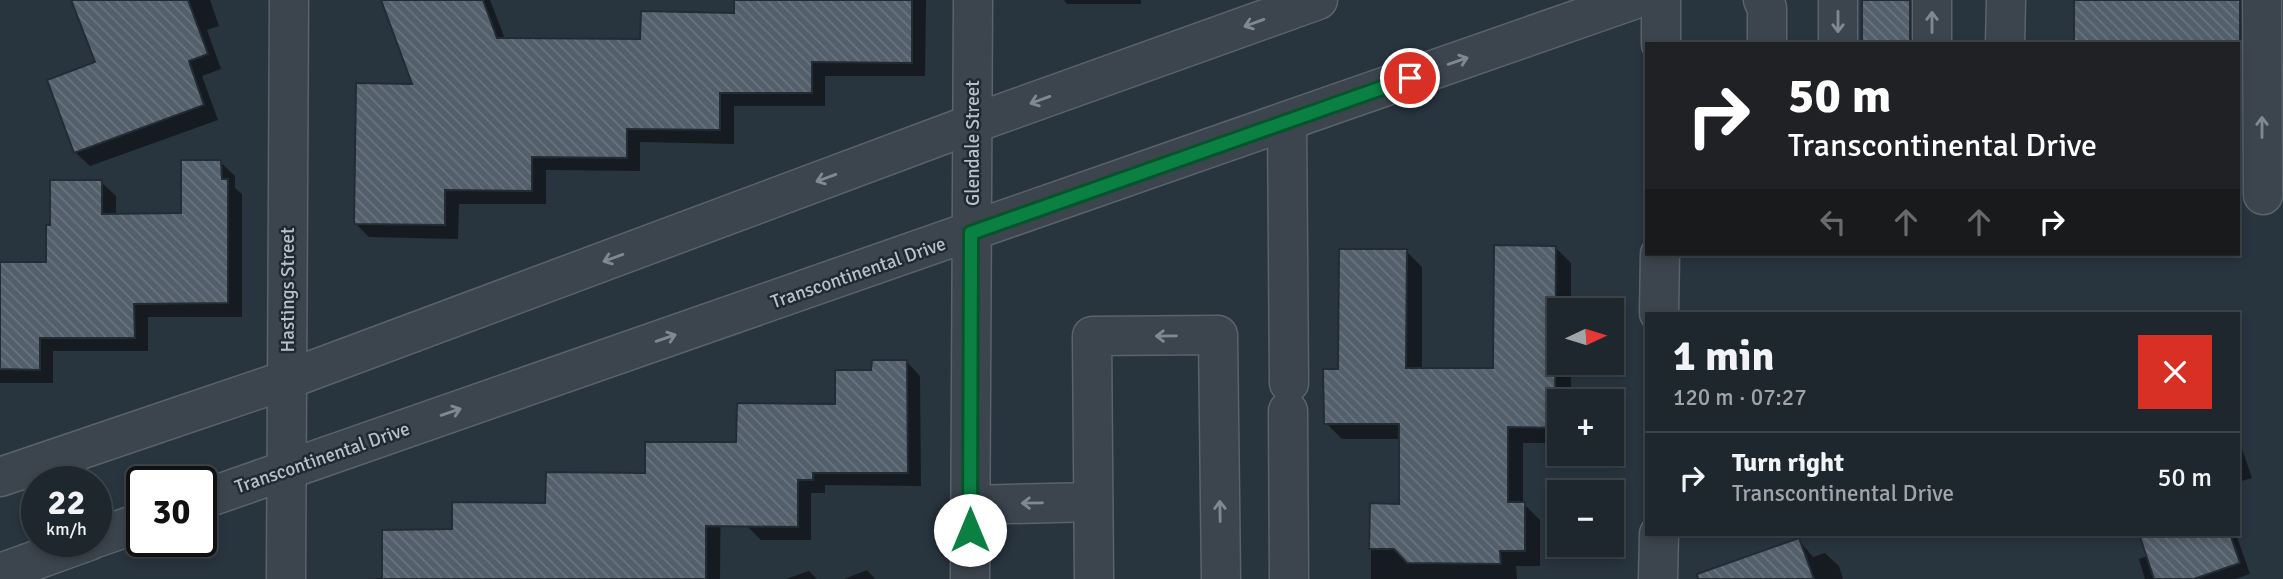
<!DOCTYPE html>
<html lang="en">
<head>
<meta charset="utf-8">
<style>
  body { margin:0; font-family:Signika,sans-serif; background:#2b333a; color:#f1f3f6; height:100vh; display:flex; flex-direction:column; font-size:26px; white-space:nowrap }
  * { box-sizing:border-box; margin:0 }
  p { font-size:23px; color:#a1a5aa }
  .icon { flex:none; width:38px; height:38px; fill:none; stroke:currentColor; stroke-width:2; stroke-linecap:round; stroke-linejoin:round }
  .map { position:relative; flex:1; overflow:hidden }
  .side { position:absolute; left:1645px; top:312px; width:595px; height:224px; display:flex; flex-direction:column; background:#1e272e; border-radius:0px; box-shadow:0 4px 10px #0003,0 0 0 2px #3c444a }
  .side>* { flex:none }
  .banner { position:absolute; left:1645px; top:42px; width:595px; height:214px; border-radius:0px; box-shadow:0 4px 10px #0003,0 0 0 2px #3c444a; background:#202124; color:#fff; overflow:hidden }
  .needle { width:46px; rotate:86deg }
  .tools { position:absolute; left:1547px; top:298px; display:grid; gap:14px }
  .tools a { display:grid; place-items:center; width:77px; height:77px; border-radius:0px; background:#1e272e; box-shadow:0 4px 10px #0003,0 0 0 2px #3c444a; font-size:35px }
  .speed { position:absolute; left:21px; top:466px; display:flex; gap:14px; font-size:35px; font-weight:700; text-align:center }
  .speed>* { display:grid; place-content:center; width:91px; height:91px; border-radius:50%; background:#1e272e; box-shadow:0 4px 10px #0003,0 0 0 2px #3c444a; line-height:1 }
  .speed small { font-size:18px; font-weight:400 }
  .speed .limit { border:4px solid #111; border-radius:10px; background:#fff; color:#111 }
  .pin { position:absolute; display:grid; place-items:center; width:60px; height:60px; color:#fff; margin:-30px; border:4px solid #fff; border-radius:50%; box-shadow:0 2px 7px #0007 }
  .me { position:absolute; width:77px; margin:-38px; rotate:0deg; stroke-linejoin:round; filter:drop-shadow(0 0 5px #0008) }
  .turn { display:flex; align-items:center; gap:24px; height:147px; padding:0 28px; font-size:32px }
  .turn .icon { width:91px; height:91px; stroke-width:2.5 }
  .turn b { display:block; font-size:49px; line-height:60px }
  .lanes { display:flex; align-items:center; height:66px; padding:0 28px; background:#0003; justify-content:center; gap:35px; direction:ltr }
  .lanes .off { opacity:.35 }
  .round { display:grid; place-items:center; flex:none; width:74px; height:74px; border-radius:0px; background:#2b333a }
  .head { display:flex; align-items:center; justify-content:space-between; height:119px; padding:0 28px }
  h1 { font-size:42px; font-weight:700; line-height:52px }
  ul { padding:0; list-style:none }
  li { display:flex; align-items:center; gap:21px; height:91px; padding:0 28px; border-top:2px solid #3c444a }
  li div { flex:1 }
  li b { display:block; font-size:26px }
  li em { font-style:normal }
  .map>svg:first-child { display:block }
  .shadow { fill:#0007 }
  .building { fill:url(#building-back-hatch); stroke:#222c35; stroke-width:2 }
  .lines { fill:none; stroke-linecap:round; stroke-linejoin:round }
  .minor-casing { stroke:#59636c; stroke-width:41 }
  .minor { stroke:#3c454e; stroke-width:38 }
  .oneway { stroke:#808992 }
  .route-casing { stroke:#07532c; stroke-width:18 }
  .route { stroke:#0b8043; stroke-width:12 }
  .labels { text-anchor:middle; stroke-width:5; stroke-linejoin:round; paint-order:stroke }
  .street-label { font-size:19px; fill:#b8c0c9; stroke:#202a33 }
</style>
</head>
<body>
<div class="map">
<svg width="2283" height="579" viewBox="0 0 2283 579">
  <defs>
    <pattern id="building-back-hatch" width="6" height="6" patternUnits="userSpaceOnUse" patternTransform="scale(1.75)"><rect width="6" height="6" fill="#535f6b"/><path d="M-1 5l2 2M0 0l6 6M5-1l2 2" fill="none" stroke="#6a747f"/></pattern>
  </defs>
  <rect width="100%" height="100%" fill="#28343e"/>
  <g class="shadow">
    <polygon points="73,0 210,0 219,26 207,30 221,69 202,76 218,120 90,166 75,152 97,64"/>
    <polygon points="383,0 490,0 505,39 642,41 735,15 735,0 926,0 925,76 825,76 825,106 734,106 734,144 640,142 640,171 546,170 546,204 459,204 458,239 369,237 356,224 414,86"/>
    <polygon points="1064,0 1141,0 1141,4 1067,4"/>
    <polygon points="1864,0 1916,0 1924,44 1861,44 1861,41 1864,40"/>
    <polygon points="2075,0 2265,0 2257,124 2238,124 2238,44"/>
    <polygon points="220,162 235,176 235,188 242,194 242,317 148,317 148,351 53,351 53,383 0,383 0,263 48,263 101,182 116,196 116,216 183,215"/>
    <polygon points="1555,247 1571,263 1571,310 1559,310 1559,362 1571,362 1571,401 1559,401 1559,443 1523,443 1523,503 1540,520 1540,566 1516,566 1517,579 1371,579 1371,505 1401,506 1401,439 1342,439 1326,423 1340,371 1406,251 1422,267 1422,369 1495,369"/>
    <polygon points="907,362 920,376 921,486 825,485 825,493 811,493 811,540 761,540 747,526 738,444 837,406 873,371"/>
    <polygon points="2238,437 2252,478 2238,482"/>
    <polygon points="721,458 720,579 367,579 384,578 454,531 647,475"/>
    <polygon points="2141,534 2236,534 2250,574 2235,579 2145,579 2139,559 2148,556"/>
    <polygon points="1799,540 1813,557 1825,553 1839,566 1843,579 1747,579"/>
    <polygon points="867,570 875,579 844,579"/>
    <polygon points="809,571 817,579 786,579"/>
  </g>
  <g class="building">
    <polygon points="71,0 188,0 208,54 189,61 204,105 74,153 47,80 95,62"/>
    <polygon points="381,0 483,0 497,38 640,39 641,11 734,13 734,0 912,0 912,63 812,62 812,93 720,93 720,130 627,129 627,158 532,157 532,191 445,190 445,225 354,224 356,83 412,84"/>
    <rect x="1862" y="0" width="48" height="44"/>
    <rect x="2074" y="0" width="166" height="44"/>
    <polygon points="181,160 221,160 222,179 228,179 228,303 134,304 135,338 40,338 40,370 0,369 0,262 46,262 46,225 50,225 50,180 102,180 102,214 181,213"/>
    <polygon points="1494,245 1556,246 1555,428 1508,427 1508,502 1525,502 1525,551 1500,551 1501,564 1407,563 1394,549 1369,549 1370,503 1399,504 1399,424 1324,424 1323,369 1338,369 1339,249 1407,249 1406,368 1493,368"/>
    <polygon points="872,360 907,360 908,473 813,473 813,480 798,480 798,527 706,526 706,579 382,579 382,530 452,529 452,502 545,503 546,472 645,473 645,442 736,442 737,403 835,404 835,370 871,370"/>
    <polygon points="2139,534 2230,534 2240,563 2194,579 2154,579"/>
    <polygon points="1799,538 1814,579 1698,579 1697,574"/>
  </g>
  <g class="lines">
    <g class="minor-casing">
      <g id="minor">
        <polyline points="1763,0 1767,8 1767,44"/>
        <polyline points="1838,0 1838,44"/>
        <polyline points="2262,0 2263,195"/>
        <polyline points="1661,44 1661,0"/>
        <polyline points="1932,44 1932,0"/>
        <polyline points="2005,44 2006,0"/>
        <polyline points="1287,121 1289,383"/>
        <polyline points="1659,313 1660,254"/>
        <polyline points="1288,411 1289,579"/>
        <polyline points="0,477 286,380 972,124 1318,0"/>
        <polyline points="201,500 1633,0"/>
        <polyline points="970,505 1093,502"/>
        <polyline points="96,538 142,522"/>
        <polyline points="0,573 89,541"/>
        <polyline points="286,579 289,0"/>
        <polyline points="970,579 973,0"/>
        <polyline points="1094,579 1092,336 1218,335 1221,579"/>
        <polyline points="1658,579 1659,534"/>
      </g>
    </g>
    <use href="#minor" class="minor"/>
  </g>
  <defs><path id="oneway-shaft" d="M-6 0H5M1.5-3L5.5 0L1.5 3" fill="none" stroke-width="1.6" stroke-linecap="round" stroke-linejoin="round" transform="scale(1.75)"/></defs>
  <g class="oneway">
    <use href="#oneway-shaft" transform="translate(1838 22) rotate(90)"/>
    <use href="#oneway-shaft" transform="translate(1932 22) rotate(-90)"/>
    <use href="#oneway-shaft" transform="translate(1254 23) rotate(160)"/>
    <use href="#oneway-shaft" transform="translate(1458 61) rotate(-19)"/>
    <use href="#oneway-shaft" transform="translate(1040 100) rotate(160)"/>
    <use href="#oneway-shaft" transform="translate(2262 127) rotate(-90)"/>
    <use href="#oneway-shaft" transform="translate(826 178) rotate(160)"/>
    <use href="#oneway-shaft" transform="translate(613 258) rotate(160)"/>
    <use href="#oneway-shaft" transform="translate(1166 336) rotate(179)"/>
    <use href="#oneway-shaft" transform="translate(666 338) rotate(-19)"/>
    <use href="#oneway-shaft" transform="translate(451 412) rotate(-19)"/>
    <use href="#oneway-shaft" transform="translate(1032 503) rotate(179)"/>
    <use href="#oneway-shaft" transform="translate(1220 511) rotate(-91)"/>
  </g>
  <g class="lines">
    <g class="route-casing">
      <polyline id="route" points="970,530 971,233 1410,78"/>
    </g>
    <use href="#route" class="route"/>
  </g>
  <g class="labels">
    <g class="street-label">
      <text transform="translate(972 143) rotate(-90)" y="7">Glendale Street</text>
      <text transform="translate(858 272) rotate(-19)" y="7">Transcontinental Drive</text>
      <text transform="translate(287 290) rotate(-90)" y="7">Hastings Street</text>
      <text transform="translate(322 457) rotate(-19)" y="7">Transcontinental Drive</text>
    </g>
  </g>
</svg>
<div class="tools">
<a><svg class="needle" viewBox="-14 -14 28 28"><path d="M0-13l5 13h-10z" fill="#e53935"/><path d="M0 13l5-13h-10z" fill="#a1a5aa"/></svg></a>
<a>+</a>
<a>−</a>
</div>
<div class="speed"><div>22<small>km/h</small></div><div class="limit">30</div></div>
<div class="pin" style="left:1410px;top:78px;background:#d93025"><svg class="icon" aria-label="arrive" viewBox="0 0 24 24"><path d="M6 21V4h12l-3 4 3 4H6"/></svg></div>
<svg class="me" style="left:970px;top:530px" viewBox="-20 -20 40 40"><circle r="19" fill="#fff"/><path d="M0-13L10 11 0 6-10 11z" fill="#0b8043"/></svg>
<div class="banner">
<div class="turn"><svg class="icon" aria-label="right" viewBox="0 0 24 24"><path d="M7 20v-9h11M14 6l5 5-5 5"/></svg><div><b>50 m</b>Transcontinental Drive</div></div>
<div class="lanes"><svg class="icon off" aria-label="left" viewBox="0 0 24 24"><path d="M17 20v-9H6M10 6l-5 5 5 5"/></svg><svg class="icon off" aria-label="ahead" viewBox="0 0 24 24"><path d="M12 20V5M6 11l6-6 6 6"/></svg><svg class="icon off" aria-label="ahead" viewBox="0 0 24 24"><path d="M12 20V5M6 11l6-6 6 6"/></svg><svg class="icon" aria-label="right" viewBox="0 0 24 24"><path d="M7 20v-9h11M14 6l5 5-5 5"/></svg></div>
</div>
<section class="side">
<div class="head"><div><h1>1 min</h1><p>120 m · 07:27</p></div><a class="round" style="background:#d93025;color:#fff"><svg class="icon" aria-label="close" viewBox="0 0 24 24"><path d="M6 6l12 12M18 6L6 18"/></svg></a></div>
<ul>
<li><svg class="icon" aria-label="right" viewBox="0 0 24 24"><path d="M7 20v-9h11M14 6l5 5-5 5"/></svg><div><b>Turn right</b><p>Transcontinental Drive</p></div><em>50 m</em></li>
</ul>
</section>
</div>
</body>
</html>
